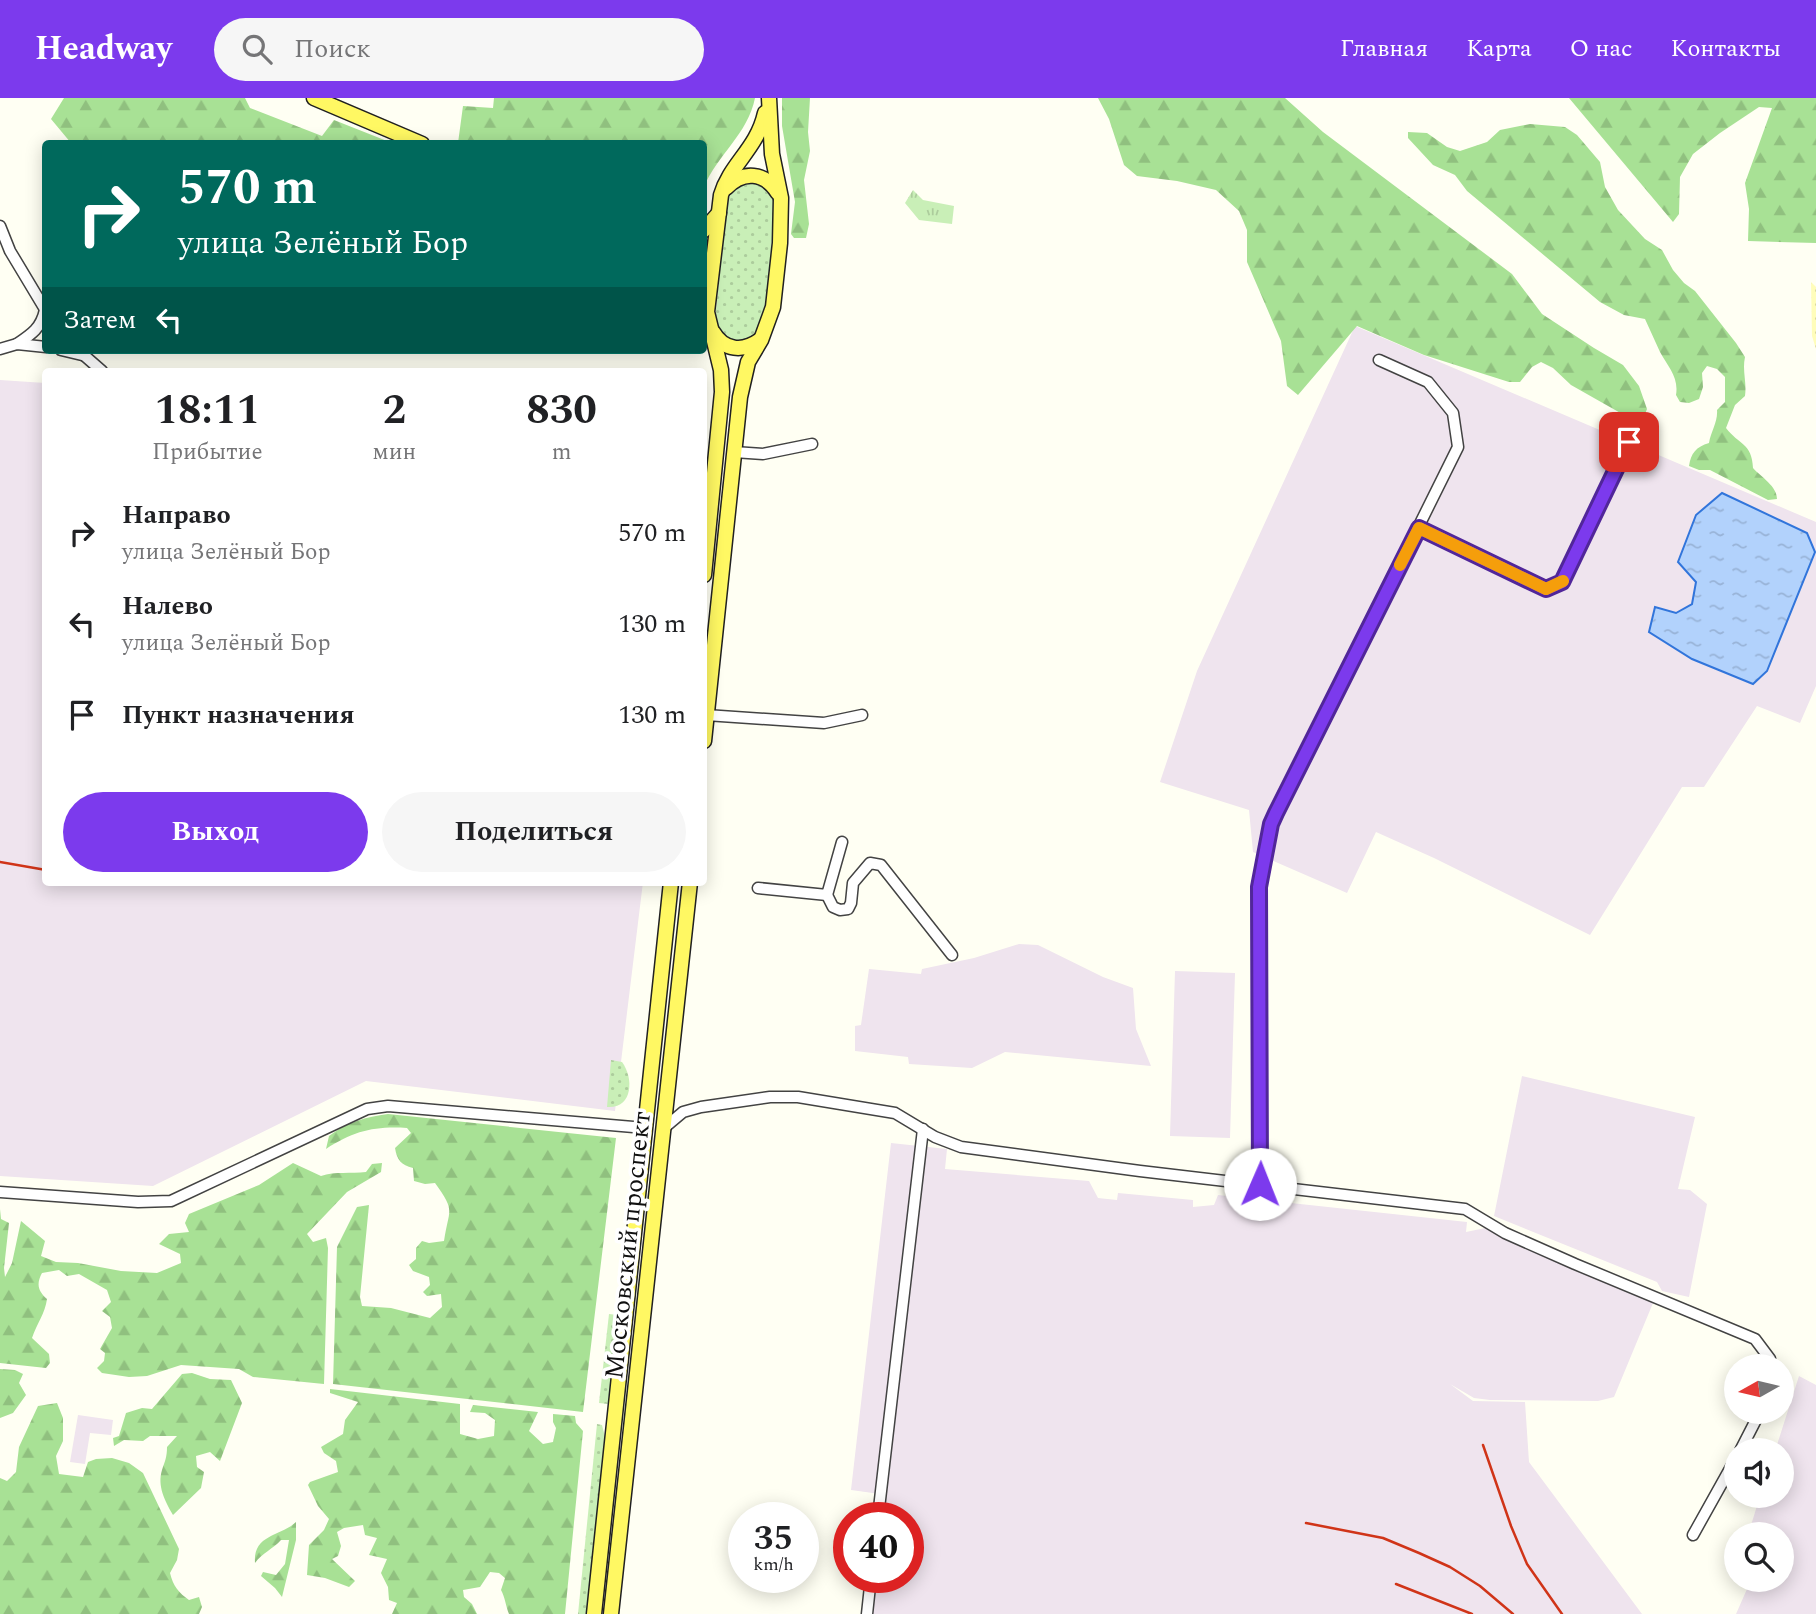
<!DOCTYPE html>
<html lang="ru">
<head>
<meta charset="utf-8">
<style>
  body { margin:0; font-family:Spectral,serif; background:#f6f6f6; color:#202124; height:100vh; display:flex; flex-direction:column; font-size:26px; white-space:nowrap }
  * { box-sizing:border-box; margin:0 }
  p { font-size:23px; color:#757577 }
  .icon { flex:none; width:38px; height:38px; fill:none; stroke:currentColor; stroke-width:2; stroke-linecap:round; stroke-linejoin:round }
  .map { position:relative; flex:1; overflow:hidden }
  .side { position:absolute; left:42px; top:270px; width:665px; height:518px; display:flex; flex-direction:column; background:#fff; border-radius:7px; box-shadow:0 4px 18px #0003 }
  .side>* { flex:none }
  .top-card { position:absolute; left:42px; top:42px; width:665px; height:214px; border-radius:7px; box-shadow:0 4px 18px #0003; background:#00695c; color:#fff; overflow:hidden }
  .needle { width:46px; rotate:262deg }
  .buttons { position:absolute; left:1724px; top:1256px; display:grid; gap:14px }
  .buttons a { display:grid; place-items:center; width:70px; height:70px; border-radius:50%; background:#fff; box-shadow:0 4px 18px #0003; font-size:35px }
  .speed { position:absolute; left:728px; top:1404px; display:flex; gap:14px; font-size:35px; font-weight:700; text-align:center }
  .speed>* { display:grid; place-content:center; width:91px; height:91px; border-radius:50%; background:#fff; box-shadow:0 4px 18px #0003; line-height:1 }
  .speed small { font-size:18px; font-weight:400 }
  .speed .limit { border:10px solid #d22; background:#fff; color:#111 }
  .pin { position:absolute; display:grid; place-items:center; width:60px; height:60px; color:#fff; margin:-30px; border-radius:14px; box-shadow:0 4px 10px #0006 }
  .me { position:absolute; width:77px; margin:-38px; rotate:1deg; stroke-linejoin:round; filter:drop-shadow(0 0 5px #0008) }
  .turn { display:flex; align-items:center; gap:24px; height:147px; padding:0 21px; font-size:32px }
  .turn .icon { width:91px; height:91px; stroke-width:2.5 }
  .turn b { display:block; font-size:49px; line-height:60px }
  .then { display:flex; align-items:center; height:66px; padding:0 21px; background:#0003; gap:14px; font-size:26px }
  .eta { display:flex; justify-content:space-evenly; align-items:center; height:119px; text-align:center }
  .eta b { font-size:42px; font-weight:700; line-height:49px }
  .primary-button { display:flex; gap:14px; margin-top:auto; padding:14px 21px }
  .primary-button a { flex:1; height:80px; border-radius:42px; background:#7c3aed; color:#fff; font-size:28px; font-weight:700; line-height:80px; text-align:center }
  .primary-button a+a { background:#f6f6f6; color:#202124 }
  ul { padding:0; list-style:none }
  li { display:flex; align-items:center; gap:21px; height:91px; padding:0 21px }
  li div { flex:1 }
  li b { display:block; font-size:26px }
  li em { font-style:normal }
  header { display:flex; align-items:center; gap:42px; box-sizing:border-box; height:98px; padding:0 35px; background:#7c3aed; color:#fff }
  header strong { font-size:33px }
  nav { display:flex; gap:38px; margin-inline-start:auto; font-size:24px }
  .search { width:490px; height:63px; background:#f6f6f6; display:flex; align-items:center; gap:18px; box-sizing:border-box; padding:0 24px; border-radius:38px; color:#757577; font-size:26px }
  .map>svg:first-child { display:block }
  .industrial { fill:#efe4ee }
  .grass { fill:url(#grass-dots) }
  .forest { fill:url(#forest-firs) }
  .sand { fill:url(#sand-dots) }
  .park { fill:url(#park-tufts) }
  .water { fill:url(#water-ripples); stroke:#3175db; stroke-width:2 }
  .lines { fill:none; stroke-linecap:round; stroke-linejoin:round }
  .minor-casing { stroke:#434343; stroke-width:13 }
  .major-casing { stroke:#212121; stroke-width:17 }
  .minor { stroke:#fff; stroke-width:10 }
  .major { stroke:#fff863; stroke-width:14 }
  .rail { stroke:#d03418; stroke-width:2.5 }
  .route-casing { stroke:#51269a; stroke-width:18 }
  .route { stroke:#7c3aed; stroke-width:12 }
  .slow { stroke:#f59e0b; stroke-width:12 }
  .labels { text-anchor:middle; stroke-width:7; stroke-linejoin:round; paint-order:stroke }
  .street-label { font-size:26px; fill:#101010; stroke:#fff }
</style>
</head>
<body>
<header>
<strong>Headway</strong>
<div class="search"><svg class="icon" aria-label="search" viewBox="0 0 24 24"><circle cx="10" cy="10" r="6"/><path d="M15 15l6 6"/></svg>Поиск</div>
<nav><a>Главная</a><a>Карта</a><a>О нас</a><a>Контакты</a></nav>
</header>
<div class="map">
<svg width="1816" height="1516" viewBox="0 0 1816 1516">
  <defs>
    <pattern id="grass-dots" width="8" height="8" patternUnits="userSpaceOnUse" patternTransform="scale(1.75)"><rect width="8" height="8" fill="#c9efb7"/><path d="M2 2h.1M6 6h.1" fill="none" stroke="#accc9c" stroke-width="1.8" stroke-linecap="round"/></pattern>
    <pattern id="forest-firs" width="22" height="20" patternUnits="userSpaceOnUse" patternTransform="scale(1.75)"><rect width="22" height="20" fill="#a8e195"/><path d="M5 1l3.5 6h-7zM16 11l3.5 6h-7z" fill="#90c07f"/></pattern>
    <pattern id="sand-dots" width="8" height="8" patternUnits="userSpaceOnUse" patternTransform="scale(1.75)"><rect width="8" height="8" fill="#fffdbb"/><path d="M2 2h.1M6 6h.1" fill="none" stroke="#dad8a0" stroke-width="1.8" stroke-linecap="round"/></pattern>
    <pattern id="park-tufts" width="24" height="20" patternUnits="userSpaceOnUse" patternTransform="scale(1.75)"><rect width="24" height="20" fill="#c9efb7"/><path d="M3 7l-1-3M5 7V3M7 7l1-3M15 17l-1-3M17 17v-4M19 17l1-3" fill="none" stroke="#accc9c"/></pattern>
    <pattern id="water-ripples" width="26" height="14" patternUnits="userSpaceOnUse" patternTransform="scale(1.75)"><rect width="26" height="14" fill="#b2d2fc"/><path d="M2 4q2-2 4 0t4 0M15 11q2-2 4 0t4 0" fill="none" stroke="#98b3d7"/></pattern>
  </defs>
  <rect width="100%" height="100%" fill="#fffff3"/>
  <g class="industrial">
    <polygon points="1355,228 1816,424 1816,588 1800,625 1757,608 1704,689 1682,689 1590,837 1434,760 1376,734 1347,795 1253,754 1249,712 1160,684 1197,573"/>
    <polygon points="0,282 45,285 46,784 643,784 615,1013 366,983 153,1088 0,1078"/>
    <polygon points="1019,846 1038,847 1103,879 1133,890 1136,931 1151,968 1005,954 972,970 909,966 908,959 855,953 855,928 861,927 869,871 921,876 922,871 974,860"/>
    <polygon points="1175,873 1235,875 1230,1040 1170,1038"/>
    <polygon points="1522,978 1695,1019 1678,1091 1690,1092 1707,1106 1689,1199 1662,1193 1657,1184 1494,1118"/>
    <polygon points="891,1045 947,1051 945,1071 1089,1083 1098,1100 1117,1102 1118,1095 1193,1102 1193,1109 1214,1107 1218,1097 1467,1124 1466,1134 1490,1129 1506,1141 1653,1205 1614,1299 1598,1303 1490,1302 1474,1300 1450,1286 1473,1303 1525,1304 1529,1364 1642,1516 867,1516 871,1479 908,1479 908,1419 878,1419 880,1396 851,1392"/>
    <polygon points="1799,1278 1816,1287 1816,1516 1736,1516 1751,1482 1782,1482 1782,1437 1748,1437 1760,1398 1782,1398 1782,1353 1775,1353"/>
    <polygon points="78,1317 113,1322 111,1337 90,1335 85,1366 70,1364"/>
  </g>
  <g class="grass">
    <path d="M752,84C766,87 774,97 775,112L764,222C762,227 759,234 756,237C741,252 719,239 715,222L727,102L736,89Z"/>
    <path d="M611,962L622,964C634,980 633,1011 607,1009Z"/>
    <polygon points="609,1216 618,1217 608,1306 599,1305"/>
    <polygon points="597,1326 602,1327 605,1339 586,1516 578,1516"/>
  </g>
  <g class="forest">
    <polygon points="64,0 245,0 250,10 322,38 334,22 392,45 71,45 51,21"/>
    <path d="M494,0H755C748,36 717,57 704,89V46L458,45L463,8L493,10Z"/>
    <polygon points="782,0 810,0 808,34 810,53 804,82 809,126 806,140 794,140 791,136 795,104 782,28"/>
    <polygon points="1098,0 1285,0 1323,34 1512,176 1542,216 1594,250 1623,267 1639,288 1647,311 1643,321 1631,321 1571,287 1553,270 1541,264 1532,269 1520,284 1509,284 1424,257 1357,228 1298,297 1287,288 1281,243 1247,164 1247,132 1239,113 1216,92 1177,83 1137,78 1124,67 1109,21"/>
    <polygon points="1569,0 1816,0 1816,145 1748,143 1749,111 1745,85 1772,10 1759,9 1720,35 1693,56 1680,79 1679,116 1673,124"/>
    <path d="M1530,26L1565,29L1577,37L1600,64L1605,89L1618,112L1645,141L1662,152L1673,172L1684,185L1695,193L1736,245L1745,259C1742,273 1747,284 1745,298L1735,307L1726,330C1739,347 1752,345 1753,370C1761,379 1777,388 1777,401L1768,402L1710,372H1699L1689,368C1691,355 1696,349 1709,345C1711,333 1718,324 1717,312L1725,304V279L1717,271L1707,268L1702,275L1703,289L1699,301L1689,305L1680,304L1676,297C1679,279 1668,269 1660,254C1655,243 1650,232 1645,221L1624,217L1600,204L1467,93L1455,77L1433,67L1408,40V34L1427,35L1447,49L1460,53L1487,44L1500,32Z"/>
    <path d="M388,1016L616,1040L583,1314L333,1286L337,1149L357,1109L369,1107L360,1199L362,1208L391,1210L430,1220L442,1209L441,1196L427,1198L423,1194L430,1187L429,1179L413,1173L409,1167L416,1161V1150L422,1143L429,1145L444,1143C449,1110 456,1114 435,1085L425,1086L414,1083L413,1070C401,1067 397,1062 395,1050L411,1035L407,1030C374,1028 354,1033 326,1051L329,1038C347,1024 366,1019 388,1016Z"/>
    <path d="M293,1065L321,1078C335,1073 351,1076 366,1074L372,1066L382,1065L381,1074L347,1094L307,1136L313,1144L326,1140L328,1150L324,1286L253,1279L239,1271L181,1267L147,1278L129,1279L102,1275L97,1270L104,1263L105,1255L100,1251L112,1230L110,1219L102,1213L111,1204L107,1192L79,1176L67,1178L59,1172L42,1175C36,1186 38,1193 47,1201C45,1216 37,1225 32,1240L49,1256L50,1265L46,1270L0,1265V1111L1,1121L9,1125L4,1170L5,1179L12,1165L21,1123L45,1143L41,1158L56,1164L78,1165L121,1173L157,1175L181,1165L180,1156L159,1146L169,1136L189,1134L185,1125L189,1116L259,1087Z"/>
    <polygon points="0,1271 15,1272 23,1276 19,1285 26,1297 13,1315 0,1320"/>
    <path d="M192,1275L210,1281L231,1282L242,1305L220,1363L210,1354L196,1358L197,1369L204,1374L201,1390L173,1417C165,1403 157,1388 162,1372C165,1363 167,1359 167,1349L177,1338H150L143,1343L124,1342L114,1348L113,1340L119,1338L126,1315L142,1310L152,1311L182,1276Z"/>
    <path d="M330,1291L460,1306V1336L478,1341L494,1338L495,1322L485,1315L470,1314L473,1307L538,1314L529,1333L543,1346L553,1344L556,1330L553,1324V1316L575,1318L576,1325L583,1333L565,1516H509C506,1509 505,1499 501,1492L505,1480L499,1475L490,1474L480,1489L463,1492L464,1499L472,1506L477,1516H392L397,1505L389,1502L388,1489L381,1475L387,1461L369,1457L377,1440L365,1437L363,1427L344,1430L337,1434L341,1448L338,1458L332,1461L355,1483L349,1489L325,1480L307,1477L309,1447L324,1432L329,1421L318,1408L308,1387L310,1384L338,1374L336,1363L324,1355L321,1349L343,1336L345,1322L358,1304L330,1295Z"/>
    <path d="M57,1305L63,1320V1343L56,1358L59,1376L83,1379L88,1364L96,1361L112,1360L129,1365L143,1375L179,1451L177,1462L170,1475C173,1488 179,1495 189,1502L199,1499L202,1509L199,1516H0V1380L7,1383L16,1374L19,1349L38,1308Z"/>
    <path d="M296,1424V1442L282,1499L275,1490L261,1478L263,1474L276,1477L285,1466L289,1442H281C273,1451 262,1455 255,1465C253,1436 280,1439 296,1424Z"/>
  </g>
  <polygon class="sand" points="1811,184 1816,189 1816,251 1812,238"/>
  <polygon class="park" points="913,92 923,102 954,108 952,126 919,122 905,105"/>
  <polygon class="water" points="1722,395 1807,435 1815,454 1767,573 1753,586 1692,561 1649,534 1655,509 1676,515 1692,506 1696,484 1678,464 1696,417"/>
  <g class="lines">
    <g class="minor-casing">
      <g id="minor">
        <polyline points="0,128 10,153 46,213"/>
        <path d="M17,246C32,236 41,230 45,212"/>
        <polyline points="0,251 17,246 46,249"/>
        <polyline points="61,252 82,257"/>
        <polyline points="78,252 102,273"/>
        <polyline points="734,354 763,356 812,346"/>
        <polyline points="1419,430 1546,491 1562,484 1629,344"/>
        <polyline points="706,617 824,625 862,617"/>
        <polyline points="758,790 827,797 842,744"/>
        <polyline points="827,797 833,809 840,812 848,811 851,805 853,785 870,765 881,767 952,857"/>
        <polyline points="664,1030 683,1014 701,1009 770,999 798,999 895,1015 935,1039 961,1049 1140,1073 1465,1111 1505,1135 1575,1166 1755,1241 1770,1261 1771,1269"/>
        <polyline points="1260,1086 1259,789 1271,726 1458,349 1453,315 1428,284 1379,262"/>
        <polyline points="0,1094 138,1104 171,1103 367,1011 388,1008 645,1030"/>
        <polyline points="1740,1353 1760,1314"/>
        <polyline points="878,1419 923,1031"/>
        <polyline points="1693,1437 1736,1360"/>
        <polyline points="867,1516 871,1479"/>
      </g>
    </g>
    <g class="major-casing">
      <g id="major">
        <polyline points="314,0 422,46"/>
        <path d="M726,90C743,72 765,74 778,95"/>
        <polyline points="704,132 719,115"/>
        <path d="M713,234C724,253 743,254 760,242"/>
        <path d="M704,477L722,294L721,272L707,214L721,97C730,66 757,51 765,15"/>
        <polyline points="704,643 740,299 748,264 761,242 773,209 780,145 781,100 772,56 769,0"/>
        <polyline points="594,1516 671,784"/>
        <polyline points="611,1516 690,784"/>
      </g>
    </g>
    <use href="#minor" class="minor"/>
    <use href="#major" class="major"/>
    <g class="rail">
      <polyline points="0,764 46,772"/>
      <polyline points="1483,1347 1511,1428 1527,1466 1562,1516"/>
      <polyline points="1306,1425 1383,1440 1419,1455 1450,1469 1480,1488 1513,1516"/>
      <polyline points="1396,1486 1472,1516"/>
    </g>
  </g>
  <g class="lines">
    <g class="route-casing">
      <polyline id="route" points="1260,1086 1259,789 1271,726 1276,715 1419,430 1546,491 1562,484 1629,344"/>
    </g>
    <use href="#route" class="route"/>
    <polyline class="slow" points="1400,467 1419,430 1546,491 1563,483"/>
  </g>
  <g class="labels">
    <g class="street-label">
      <text transform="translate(627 1147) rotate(-84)" y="9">Московский проспект</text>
    </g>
  </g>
</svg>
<div class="buttons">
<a><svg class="needle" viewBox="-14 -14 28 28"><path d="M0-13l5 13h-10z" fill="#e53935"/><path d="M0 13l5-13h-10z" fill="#757577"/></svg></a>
<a><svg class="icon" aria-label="sound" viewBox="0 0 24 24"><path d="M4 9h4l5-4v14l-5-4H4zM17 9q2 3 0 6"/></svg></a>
<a><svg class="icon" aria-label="search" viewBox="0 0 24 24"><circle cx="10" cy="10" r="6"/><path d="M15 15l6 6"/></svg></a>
</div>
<div class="speed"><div>35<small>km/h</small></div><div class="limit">40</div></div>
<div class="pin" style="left:1629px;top:344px;background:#d93025"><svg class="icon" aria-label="arrive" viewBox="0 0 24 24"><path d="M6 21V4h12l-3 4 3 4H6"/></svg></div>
<svg class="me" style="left:1260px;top:1086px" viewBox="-20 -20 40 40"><circle r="19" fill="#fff"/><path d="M0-13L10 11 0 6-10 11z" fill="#7c3aed"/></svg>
<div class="top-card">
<div class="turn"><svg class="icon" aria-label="right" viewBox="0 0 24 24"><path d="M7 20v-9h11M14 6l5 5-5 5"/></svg><div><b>570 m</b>улица Зелёный Бор</div></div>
<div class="then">Затем<svg class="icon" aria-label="left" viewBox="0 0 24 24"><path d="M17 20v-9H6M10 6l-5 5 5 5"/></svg></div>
</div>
<section class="side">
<div class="eta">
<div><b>18:11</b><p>Прибытие</p></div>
<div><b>2</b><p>мин</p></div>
<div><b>830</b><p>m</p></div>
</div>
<ul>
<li><svg class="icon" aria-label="right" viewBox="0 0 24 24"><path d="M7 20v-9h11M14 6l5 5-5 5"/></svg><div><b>Направо</b><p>улица Зелёный Бор</p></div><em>570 m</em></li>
<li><svg class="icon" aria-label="left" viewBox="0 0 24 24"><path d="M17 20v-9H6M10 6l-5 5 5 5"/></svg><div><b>Налево</b><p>улица Зелёный Бор</p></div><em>130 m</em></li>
<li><svg class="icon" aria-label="arrive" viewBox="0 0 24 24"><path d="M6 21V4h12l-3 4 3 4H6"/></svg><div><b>Пункт назначения</b></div><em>130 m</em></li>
</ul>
<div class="primary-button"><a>Выход</a><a>Поделиться</a></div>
</section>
</div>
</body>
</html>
